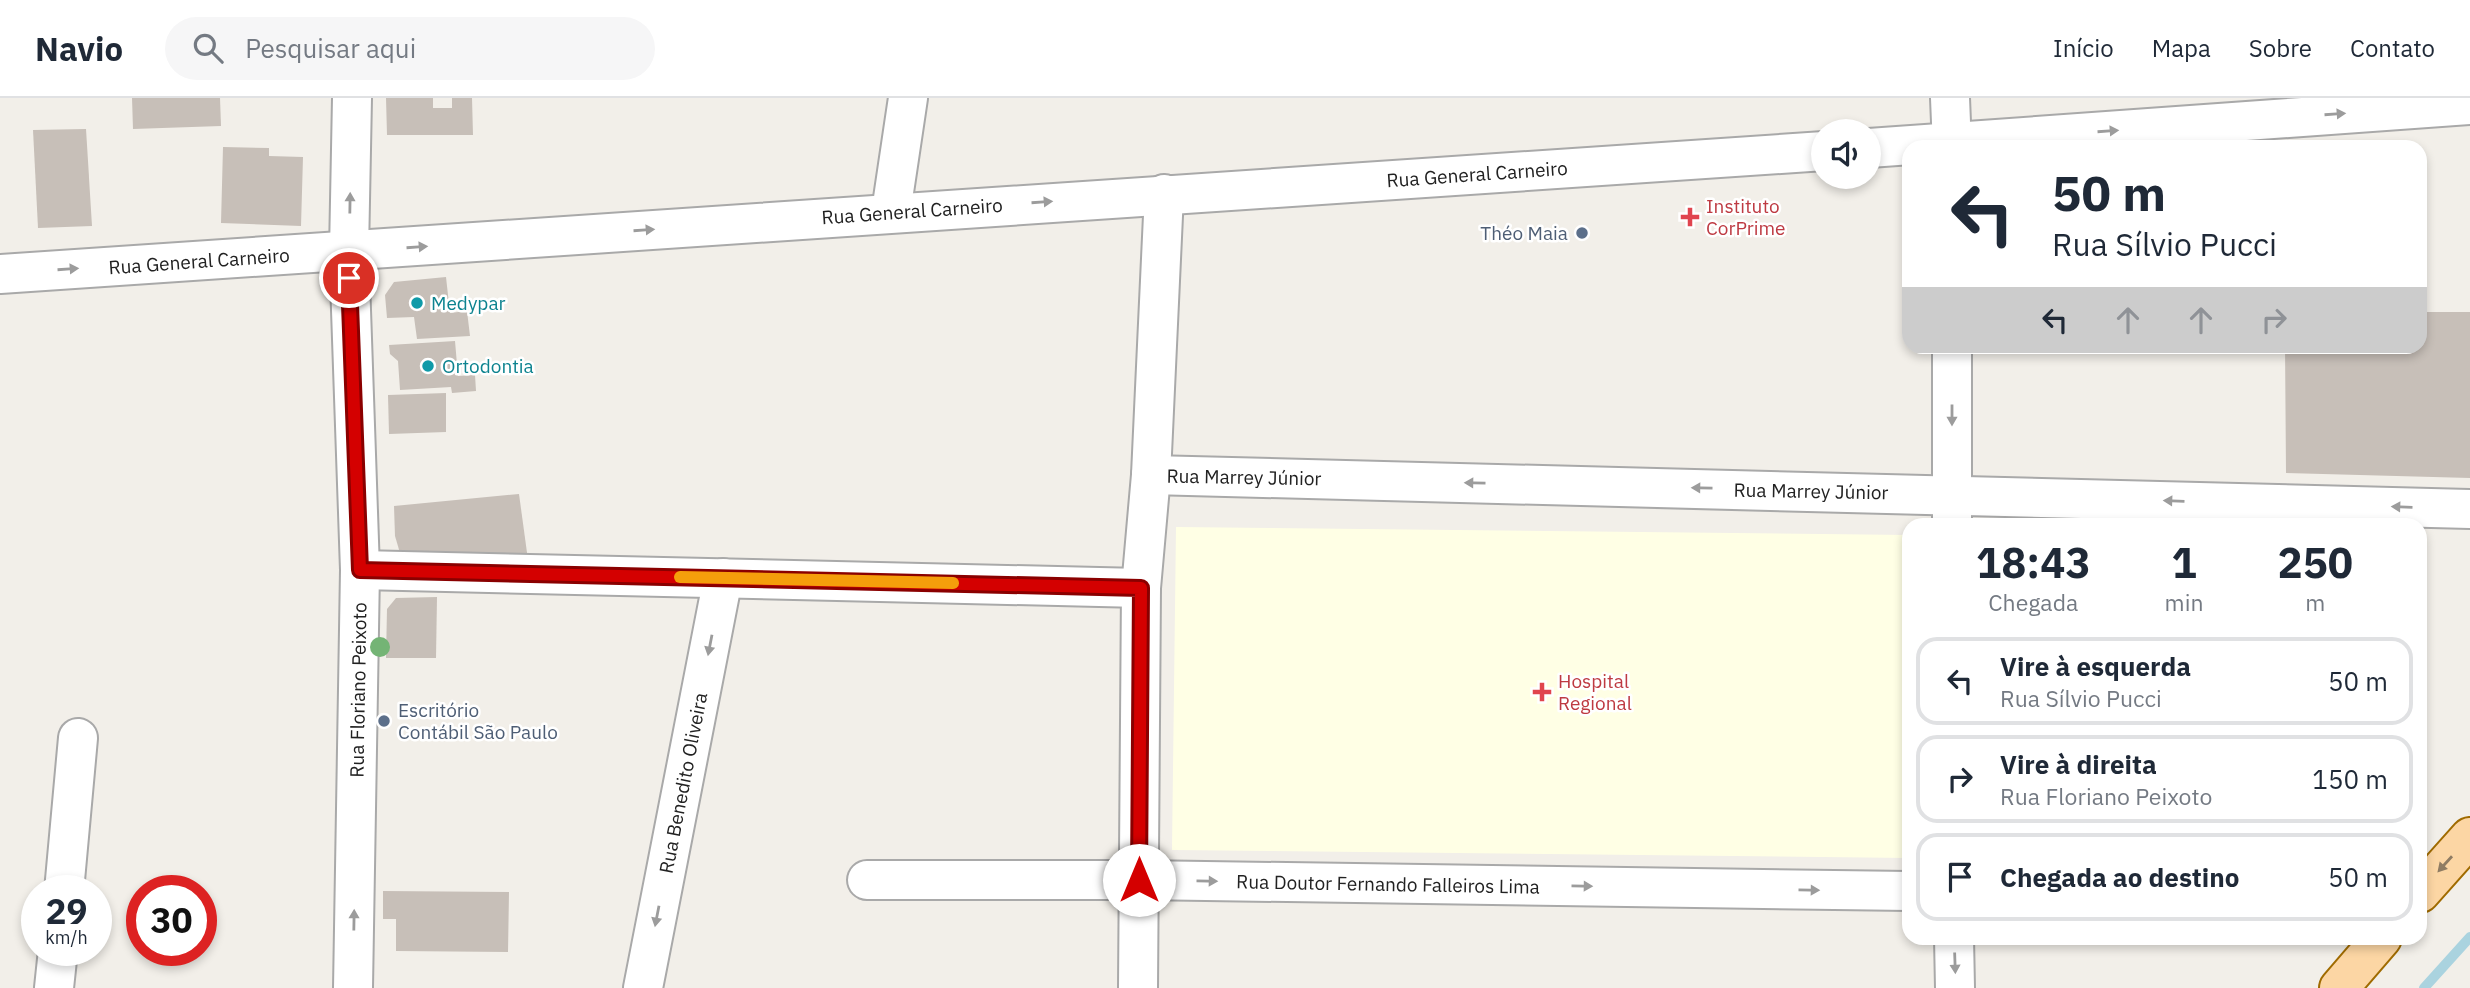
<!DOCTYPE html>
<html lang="pt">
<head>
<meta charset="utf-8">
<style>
  body { margin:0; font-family:"IBM Plex Sans",sans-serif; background:#f6f6f7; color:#1f2937; height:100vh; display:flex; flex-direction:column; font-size:26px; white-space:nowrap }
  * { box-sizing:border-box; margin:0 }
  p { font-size:23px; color:#747a83 }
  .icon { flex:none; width:38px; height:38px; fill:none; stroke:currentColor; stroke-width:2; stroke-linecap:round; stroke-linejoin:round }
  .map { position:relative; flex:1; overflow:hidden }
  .sheet { position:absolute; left:1902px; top:420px; width:525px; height:427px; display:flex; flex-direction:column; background:#fff; border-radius:21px; box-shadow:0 4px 10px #0003 }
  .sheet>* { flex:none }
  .top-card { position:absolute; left:1902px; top:42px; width:525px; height:214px; border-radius:21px; box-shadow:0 4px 10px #0003; background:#fff; color:#1f2937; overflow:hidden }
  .buttons { position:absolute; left:1811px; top:21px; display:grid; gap:14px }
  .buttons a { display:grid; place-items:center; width:70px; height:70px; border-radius:50%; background:#fff; box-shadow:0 4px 10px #0003; font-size:35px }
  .speed { position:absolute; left:21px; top:777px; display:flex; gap:14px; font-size:35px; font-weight:700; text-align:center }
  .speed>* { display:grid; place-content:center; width:91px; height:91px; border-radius:50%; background:#fff; box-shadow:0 4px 10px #0003; line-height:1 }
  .speed small { font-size:18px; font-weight:400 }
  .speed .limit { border:10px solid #d22; background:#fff; color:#111 }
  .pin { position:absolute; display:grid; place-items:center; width:60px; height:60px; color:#fff; margin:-30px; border:4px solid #fff; border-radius:50%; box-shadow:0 2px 7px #0007 }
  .me { position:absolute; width:77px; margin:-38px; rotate:0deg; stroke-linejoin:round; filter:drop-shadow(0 0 5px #0008) }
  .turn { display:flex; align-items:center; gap:24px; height:147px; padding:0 35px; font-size:32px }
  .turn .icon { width:91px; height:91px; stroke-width:2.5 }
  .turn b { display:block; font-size:49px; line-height:60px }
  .lanes { display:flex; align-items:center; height:66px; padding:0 35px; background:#0003; justify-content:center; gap:35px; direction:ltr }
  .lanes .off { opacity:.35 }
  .eta { display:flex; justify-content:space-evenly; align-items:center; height:119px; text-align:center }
  .eta b { font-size:42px; font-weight:700; line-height:49px }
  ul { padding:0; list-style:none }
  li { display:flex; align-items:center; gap:21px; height:88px; margin:0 14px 10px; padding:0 21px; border:4px solid #e0e1e3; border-radius:21px }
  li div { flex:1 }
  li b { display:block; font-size:26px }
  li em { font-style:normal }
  header { display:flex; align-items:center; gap:42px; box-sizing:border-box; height:98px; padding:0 35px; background:#fff; border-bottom:2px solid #e0e1e3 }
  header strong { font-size:33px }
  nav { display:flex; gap:38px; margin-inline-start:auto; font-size:24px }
  .search { width:490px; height:63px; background:#f6f6f7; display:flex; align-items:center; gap:18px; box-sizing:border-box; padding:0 24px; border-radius:38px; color:#747a83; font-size:26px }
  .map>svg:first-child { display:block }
  .education { fill:#ffffe5 }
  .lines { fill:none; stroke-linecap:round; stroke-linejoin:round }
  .stream { stroke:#aad3df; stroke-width:10 }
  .building { fill:#c7bfb8 }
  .minor-casing { stroke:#a9a9a9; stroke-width:42 }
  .major-casing { stroke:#a06b00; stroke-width:42 }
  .minor { stroke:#fff; stroke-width:38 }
  .major { stroke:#fcd6a4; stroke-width:38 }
  .tree { fill:#74b475 }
  .oneway { fill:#9c9c9c }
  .oneway2 { fill:#8f7c63 }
  .route-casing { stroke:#8a0000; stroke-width:18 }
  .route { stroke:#d40000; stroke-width:12 }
  .slow { stroke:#f59e0b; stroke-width:12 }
  .health-dot { fill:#e0444e; stroke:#fff; stroke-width:2.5 }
  .service-dot { fill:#5c6f8a; stroke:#fff; stroke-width:2.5 }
  .culture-dot { fill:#0f9aa8; stroke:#fff; stroke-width:2.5 }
  .labels { text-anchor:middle; stroke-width:5; stroke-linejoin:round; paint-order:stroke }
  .street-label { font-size:19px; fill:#222; stroke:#fff }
  .health-label { font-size:19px; fill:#be3a42; stroke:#fff; text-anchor:start }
  .service-label { font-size:19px; fill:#4e5e75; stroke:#fff; text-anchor:end }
  .culture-label { font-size:19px; fill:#0d838f; stroke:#fff; text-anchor:start }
</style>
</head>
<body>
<header>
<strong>Navio</strong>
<div class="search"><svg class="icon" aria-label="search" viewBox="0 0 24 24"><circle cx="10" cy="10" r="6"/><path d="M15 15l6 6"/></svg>Pesquisar aqui</div>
<nav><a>Início</a><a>Mapa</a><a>Sobre</a><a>Contato</a></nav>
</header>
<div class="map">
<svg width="2470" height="890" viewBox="0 0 2470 890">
  <rect width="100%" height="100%" fill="#f2efe9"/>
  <polygon class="education" points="1176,429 1909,437 1909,760 1172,752"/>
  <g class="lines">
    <polyline class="stream" points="2424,890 2470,839"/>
  </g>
  <g class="building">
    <polygon points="132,0 220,0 221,28 133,31"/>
    <polygon points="386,0 433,0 433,10 452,10 452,0 472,0 473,37 387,37"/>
    <polygon points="86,31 92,128 38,130 33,32"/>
    <polygon points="223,49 269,50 269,58 303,59 301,128 221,125"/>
    <polygon points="446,179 450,215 467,213 470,238 417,241 414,219 387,220 385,197 394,184"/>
    <polygon points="2420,214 2470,214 2470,380 2286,375 2285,248 2420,248"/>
    <polygon points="455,243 458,278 475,277 476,293 452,295 451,289 400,292 398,263 390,256 389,247"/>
    <polygon points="446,295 446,334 389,336 388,297"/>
    <polygon points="519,396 528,462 400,455 395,438 394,408"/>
    <polygon points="437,499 436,560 386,560 387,511 396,500"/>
    <polygon points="383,793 509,794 508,854 396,853 396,821 383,821"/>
  </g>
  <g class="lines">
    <g class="minor-casing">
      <g id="minor">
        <polyline points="352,0 349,154 360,472 353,890"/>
        <polyline points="1950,0 1952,49"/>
        <polyline points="1869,50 2470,7"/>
        <polyline points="891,114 908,0"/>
        <polyline points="0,176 1824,53"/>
        <polyline points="1952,248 1952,427"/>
        <polyline points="1151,377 2470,411"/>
        <polyline points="360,472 1141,490"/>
        <polyline points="867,782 1139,782 1909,793"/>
        <polyline points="64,793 78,640"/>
        <polyline points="1954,840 1955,890"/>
        <polyline points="54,890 58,852"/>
        <polyline points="643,890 723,480"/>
        <polyline points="1138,890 1141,490 1151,377 1164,96"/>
      </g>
    </g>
    <g class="major-casing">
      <g id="major">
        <polyline points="2420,795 2470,739"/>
        <polyline points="2339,890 2382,840"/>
      </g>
    </g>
    <use href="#minor" class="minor"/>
    <use href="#major" class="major"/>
  </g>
  <circle class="tree" cx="380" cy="549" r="10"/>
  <defs><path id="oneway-solid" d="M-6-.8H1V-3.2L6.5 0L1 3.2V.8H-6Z" transform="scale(1.75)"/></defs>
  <g class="oneway">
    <use href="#oneway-solid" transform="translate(2335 16) rotate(-4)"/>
    <use href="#oneway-solid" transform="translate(2108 33) rotate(-4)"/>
    <use href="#oneway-solid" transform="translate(1042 104) rotate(-4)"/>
    <use href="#oneway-solid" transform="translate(350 105) rotate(-89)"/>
    <use href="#oneway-solid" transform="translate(644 132) rotate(-4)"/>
    <use href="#oneway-solid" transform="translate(417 149) rotate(-4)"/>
    <use href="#oneway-solid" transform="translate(68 171) rotate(-4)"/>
    <use href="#oneway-solid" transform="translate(1952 317) rotate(90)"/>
    <use href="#oneway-solid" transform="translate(1475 385) rotate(-179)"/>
    <use href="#oneway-solid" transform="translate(1702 390) rotate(-179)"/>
    <use href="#oneway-solid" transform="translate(2174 403) rotate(-178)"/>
    <use href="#oneway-solid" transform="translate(2402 409) rotate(-178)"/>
    <use href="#oneway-solid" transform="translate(710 547) rotate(101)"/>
    <use href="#oneway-solid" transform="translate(1207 783) rotate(1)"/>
    <use href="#oneway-solid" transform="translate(1582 788) rotate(1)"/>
    <use href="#oneway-solid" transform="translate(1809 792) rotate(1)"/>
    <use href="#oneway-solid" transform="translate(657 818) rotate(101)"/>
    <use href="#oneway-solid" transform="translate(354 822) rotate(-89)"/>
    <use href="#oneway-solid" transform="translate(1955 865) rotate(88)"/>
  </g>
  <use class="oneway2" href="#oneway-solid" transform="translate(2445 766) rotate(132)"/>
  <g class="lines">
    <g class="route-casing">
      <polyline id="route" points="349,180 360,472 1141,490 1139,782"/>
    </g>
    <use href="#route" class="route"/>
    <polyline class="slow" points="680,479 953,485"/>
  </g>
  <g class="health-dot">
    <path d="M1686.5 108.5h7v7h7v7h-7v7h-7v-7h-7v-7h7z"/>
    <path d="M1538.5 583.5h7v7h7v7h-7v7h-7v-7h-7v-7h7z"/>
  </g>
  <g class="service-dot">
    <circle cx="1582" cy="135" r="7"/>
    <circle cx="384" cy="623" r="7"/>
  </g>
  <g class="culture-dot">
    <circle cx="417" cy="205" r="7"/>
    <circle cx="428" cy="268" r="7"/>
  </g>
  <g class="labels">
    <g class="street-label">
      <text transform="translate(1477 76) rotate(-4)" y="7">Rua General Carneiro</text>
      <text transform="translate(912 113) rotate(-4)" y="7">Rua General Carneiro</text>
      <text transform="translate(199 163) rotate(-4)" y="7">Rua General Carneiro</text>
      <text transform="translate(1244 379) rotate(1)" y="7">Rua Marrey Júnior</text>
      <text transform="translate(1811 393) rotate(1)" y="7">Rua Marrey Júnior</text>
      <text transform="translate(358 592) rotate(-89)" y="7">Rua Floriano Peixoto</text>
      <text transform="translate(683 685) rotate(-79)" y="7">Rua Benedito Oliveira</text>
      <text transform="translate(1388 786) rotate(1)" y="7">Rua Doutor Fernando Falleiros Lima</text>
    </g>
    <g class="health-label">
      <text x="1706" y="115">Instituto<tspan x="1706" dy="22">CorPrime</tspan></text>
      <text x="1558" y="590">Hospital<tspan x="1558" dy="22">Regional</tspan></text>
    </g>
    <g class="service-label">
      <text x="1568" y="142">Théo Maia</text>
      <text x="398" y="619" text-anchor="start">Escritório<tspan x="398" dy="22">Contábil São Paulo</tspan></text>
    </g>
    <g class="culture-label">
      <text x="431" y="212">Medypar</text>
      <text x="442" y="275">Ortodontia</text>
    </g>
  </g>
</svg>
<div class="buttons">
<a><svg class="icon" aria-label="sound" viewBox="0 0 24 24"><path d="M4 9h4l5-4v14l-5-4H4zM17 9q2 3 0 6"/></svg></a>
</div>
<div class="speed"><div>29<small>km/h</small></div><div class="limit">30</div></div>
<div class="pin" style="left:349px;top:180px;background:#d93025"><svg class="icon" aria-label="arrive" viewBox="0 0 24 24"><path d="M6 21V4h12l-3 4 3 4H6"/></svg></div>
<svg class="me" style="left:1139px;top:782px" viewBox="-20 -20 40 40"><circle r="19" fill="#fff"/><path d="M0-13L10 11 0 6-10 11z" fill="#d40000"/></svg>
<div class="top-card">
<div class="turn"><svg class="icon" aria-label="left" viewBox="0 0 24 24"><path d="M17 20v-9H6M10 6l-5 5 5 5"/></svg><div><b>50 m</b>Rua Sílvio Pucci</div></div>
<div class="lanes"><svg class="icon" aria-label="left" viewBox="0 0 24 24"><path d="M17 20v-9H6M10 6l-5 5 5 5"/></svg><svg class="icon off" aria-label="ahead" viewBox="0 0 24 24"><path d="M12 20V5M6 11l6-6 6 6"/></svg><svg class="icon off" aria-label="ahead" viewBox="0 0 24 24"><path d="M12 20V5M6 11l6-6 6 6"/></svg><svg class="icon off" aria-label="right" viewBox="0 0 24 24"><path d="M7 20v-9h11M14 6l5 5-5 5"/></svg></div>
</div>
<section class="sheet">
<div class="eta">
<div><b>18:43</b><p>Chegada</p></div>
<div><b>1</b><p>min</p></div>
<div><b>250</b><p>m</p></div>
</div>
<ul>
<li><svg class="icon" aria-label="left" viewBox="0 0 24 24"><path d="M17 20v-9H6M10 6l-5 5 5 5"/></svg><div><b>Vire à esquerda</b><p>Rua Sílvio Pucci</p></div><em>50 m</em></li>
<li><svg class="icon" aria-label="right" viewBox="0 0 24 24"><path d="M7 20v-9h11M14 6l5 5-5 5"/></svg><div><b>Vire à direita</b><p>Rua Floriano Peixoto</p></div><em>150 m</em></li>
<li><svg class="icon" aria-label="arrive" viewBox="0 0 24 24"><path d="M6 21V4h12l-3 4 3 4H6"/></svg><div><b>Chegada ao destino</b></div><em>50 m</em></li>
</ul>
</section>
</div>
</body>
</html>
